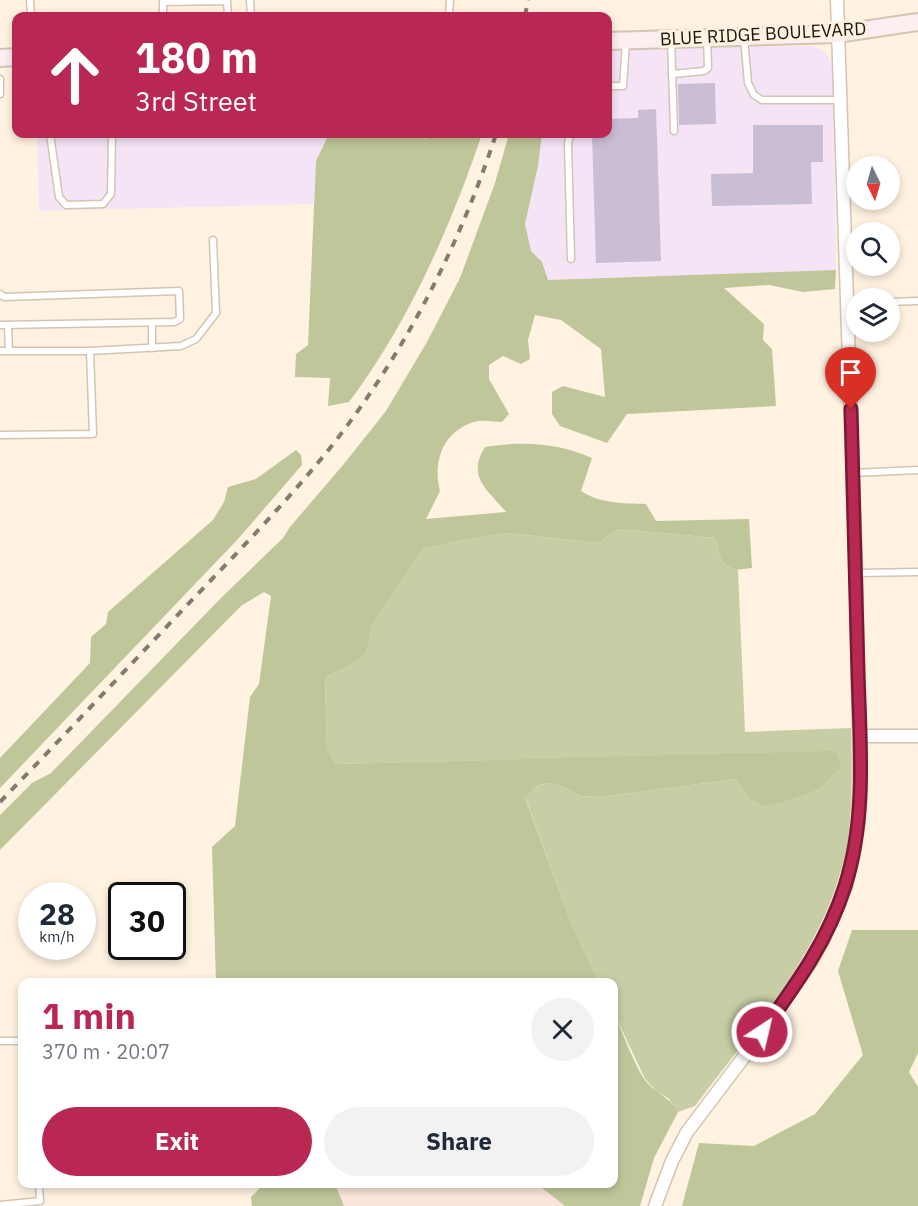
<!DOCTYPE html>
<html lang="en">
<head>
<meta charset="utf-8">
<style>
  body { margin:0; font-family:"IBM Plex Sans",sans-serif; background:#f2f2f3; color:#1f2937; height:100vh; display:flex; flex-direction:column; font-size:22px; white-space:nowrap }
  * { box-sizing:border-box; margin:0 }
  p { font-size:20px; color:#747a83 }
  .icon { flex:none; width:33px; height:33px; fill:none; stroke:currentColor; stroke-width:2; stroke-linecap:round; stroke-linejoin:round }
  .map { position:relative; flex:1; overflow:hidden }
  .sheet { position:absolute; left:18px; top:978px; width:600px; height:210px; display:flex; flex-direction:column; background:#fff; border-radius:12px; box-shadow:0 3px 9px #0003 }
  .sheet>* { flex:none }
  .guide { position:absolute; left:12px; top:12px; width:600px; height:126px; border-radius:12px; box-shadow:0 3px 9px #0003; background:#b82852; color:#fff; overflow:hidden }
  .needle { width:39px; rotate:175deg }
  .tools { position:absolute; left:846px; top:156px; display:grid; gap:12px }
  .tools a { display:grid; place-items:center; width:54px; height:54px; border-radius:50%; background:#fff; box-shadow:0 3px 9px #0003; font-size:30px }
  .speed { position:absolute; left:18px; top:882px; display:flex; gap:12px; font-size:30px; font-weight:700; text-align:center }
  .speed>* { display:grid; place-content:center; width:78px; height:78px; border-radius:50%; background:#fff; box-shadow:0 3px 9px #0003; line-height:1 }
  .speed small { font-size:15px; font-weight:400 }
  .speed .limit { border:3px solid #111; border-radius:9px; background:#fff; color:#111 }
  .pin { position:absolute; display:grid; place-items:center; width:51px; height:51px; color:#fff; margin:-62px -26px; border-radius:50% 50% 50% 0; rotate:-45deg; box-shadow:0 0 6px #0007 }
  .pin .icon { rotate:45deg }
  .me { position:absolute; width:66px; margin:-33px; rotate:35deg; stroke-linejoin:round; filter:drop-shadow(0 0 4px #0008) }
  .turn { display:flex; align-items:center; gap:21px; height:126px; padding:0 24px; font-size:27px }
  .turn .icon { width:78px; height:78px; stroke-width:2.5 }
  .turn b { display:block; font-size:42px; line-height:51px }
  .round { display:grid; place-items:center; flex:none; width:63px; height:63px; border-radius:32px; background:#f2f2f3 }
  .head { display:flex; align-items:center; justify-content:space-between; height:102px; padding:0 24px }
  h1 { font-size:36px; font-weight:800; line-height:45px; color:#b82852 }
  .primary-button { display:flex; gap:12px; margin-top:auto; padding:12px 24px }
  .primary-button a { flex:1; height:69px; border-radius:36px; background:#b82852; color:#fff; font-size:24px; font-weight:800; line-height:69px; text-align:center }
  .primary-button a+a { background:#f2f2f3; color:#1f2937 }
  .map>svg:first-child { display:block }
  .commercial { fill:#f4e4f6 }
  .industrial { fill:#fce5da }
  .green { fill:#c7cda4 }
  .forest { fill:#bfc69a }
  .building { fill:#cabed5 }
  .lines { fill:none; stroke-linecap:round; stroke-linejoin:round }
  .service-casing { stroke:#d4c4b0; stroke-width:9 }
  .minor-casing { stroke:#d4c4b0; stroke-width:15 }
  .secondary-casing { stroke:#d4c4b0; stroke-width:20 }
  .service { stroke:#fff; stroke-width:6 }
  .minor { stroke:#fff; stroke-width:12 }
  .secondary { stroke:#fceef1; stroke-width:16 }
  .rail { stroke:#847b6f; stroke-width:4; stroke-dasharray:8 8; stroke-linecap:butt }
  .route-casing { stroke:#781a35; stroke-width:15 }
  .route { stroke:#b82852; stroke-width:10 }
  .labels { text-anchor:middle; stroke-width:6; stroke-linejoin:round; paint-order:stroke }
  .street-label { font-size:18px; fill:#1d1710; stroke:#fff2e1 }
</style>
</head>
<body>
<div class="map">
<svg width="918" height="1206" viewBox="0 0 918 1206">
  <rect width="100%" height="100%" fill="#fff2e1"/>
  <g class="commercial">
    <polygon points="810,46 821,49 827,54 833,66 836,270 548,280 542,262 531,252 525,224 538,166 542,134 608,134 608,48"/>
    <polygon points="37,134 329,134 316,161 314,204 39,211"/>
  </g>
  <polygon class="industrial" points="335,1184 537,1184 565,1206 344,1206"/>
  <path class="green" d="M618,529L715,538L722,562L735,570H738L745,732L851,728C852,765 853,802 848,838C832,942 756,1025 695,1106L678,1112L668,1098L657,1092L645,1079L614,1013V982H599L571,923L525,797L535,786L550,783L564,787L580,796L600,797L736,779L750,800L765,807L782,803L818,788L842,767L836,752L336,764L327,752L325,677L350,666L367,653L372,625L423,549L459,541L508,533L599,543Z"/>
  <g class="forest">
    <path d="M329,134H417L426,139L430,134H482C450,228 409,322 349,402L328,406L330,378L295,377L296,354L308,345L316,161Z"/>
    <path d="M509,134H542L538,166L525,224L531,251L542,262L548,280L836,270L835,289L803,292L769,285L724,288L764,324L763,340L772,349L776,406L627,414L607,443L560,426L552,414V392L563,386L605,397L601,349L561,320L535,315L528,340L530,359L521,364L503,356L489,365V379L509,414L502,422C495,422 485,420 478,421C444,429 432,460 440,491L426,519L506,512C488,490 466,477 485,447C521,441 558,443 592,458L581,491C601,504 623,503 646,504L656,521L749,519L752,568L735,570L722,562L715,538L618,529L599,543L508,533L459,541L423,549L372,625L367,653L350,666L325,677L327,751L336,764L836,751L842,767L818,789L782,803L765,807L750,800L736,779L600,797L580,796L564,787L549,783L535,786L525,798L571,923L599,982H216L212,847L235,826L250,697L259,684L271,596L264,592L241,606L0,850V815L32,783L51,773L221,598L283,538L290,527L343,465L386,411L427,342L460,278L495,183Z"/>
    <polygon points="296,450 301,455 302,465 238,539 0,788 0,758 90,663 91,637 106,624 108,612 213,520 224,502 228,487 256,479"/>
    <polygon points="852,930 918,930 918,1053 909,1072 918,1087 918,1206 682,1206 699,1143 754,1146 815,1114 863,1055 838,971"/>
    <path d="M614,1013C623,1034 632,1059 644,1079C654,1093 669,1096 678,1112L654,1158L640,1206H565L537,1184H614Z"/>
    <polygon points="261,1184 335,1184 344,1206 252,1206 251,1197 261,1187"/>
  </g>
  <g class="building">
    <polygon points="715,83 716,124 679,125 678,84"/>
    <polygon points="656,109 661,261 596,263 592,134 608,134 608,119 638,118 638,110"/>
    <polygon points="753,125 823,125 823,162 811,162 812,204 712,206 711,174 753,173"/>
  </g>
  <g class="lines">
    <g class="service-casing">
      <g id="service">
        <polyline points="30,0 31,16"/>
        <polyline points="250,0 251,16"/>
        <polyline points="163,16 163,2 227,1 228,16"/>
        <polyline points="449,16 450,0"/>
        <polyline points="744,37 748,83 754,95 762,100 839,100"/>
        <polyline points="671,39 674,131"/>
        <polyline points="672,74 704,71 708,68 707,38"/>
        <polyline points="0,79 0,94"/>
        <polyline points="608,86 623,86 626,41"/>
        <polyline points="50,134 59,197 66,205 103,204 111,194 112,134"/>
        <polyline points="570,134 568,143 571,259"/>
        <polyline points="0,294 4,297 179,291 180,319 174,322 0,325"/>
        <polyline points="890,302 918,301"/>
        <polyline points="152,323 152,348"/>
        <polyline points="8,325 9,350"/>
        <polyline points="0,351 90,351 181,346 196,339 216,313 213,240"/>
        <polyline points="0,435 93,434 90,351"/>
        <polyline points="853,473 918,470"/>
        <polyline points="856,573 918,572"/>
        <polyline points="0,1041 22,1041"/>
        <polyline points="0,1205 40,1201 39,1184"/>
      </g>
    </g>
    <g class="minor-casing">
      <g id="minor">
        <polyline points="860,736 918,736"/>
        <polyline points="655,1206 672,1161 687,1132 750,1049 810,963 824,938 846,886 858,823 860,783 856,573 837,0"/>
      </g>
    </g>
    <g class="secondary-casing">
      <g id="secondary">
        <polyline points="608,41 837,34 918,22"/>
        <polyline points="0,58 16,57"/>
      </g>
    </g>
    <use href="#service" class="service"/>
    <use href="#minor" class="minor"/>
    <use href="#secondary" class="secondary"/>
    <g class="rail">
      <polyline points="525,16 528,0"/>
      <path d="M0,802C58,742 115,681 172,621C224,566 278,512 326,453C401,360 459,248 496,134"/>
    </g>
  </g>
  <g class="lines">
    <g class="route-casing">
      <path id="route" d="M762,1032C795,986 828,941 845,886C867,818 860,744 858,673C856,585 853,497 851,409"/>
    </g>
    <use href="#route" class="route"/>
  </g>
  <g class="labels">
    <g class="street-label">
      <text transform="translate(763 34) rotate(-3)" y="6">BLUE RIDGE BOULEVARD</text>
    </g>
  </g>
</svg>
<div class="tools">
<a><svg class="needle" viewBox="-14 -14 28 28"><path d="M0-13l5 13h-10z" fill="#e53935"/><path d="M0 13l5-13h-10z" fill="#747a83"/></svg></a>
<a><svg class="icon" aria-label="search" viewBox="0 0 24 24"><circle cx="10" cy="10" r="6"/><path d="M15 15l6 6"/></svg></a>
<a><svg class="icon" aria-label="layers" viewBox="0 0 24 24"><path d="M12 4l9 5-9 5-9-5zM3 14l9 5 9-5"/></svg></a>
</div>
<div class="speed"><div>28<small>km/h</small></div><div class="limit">30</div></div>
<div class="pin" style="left:851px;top:409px;background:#d93025"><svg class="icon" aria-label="arrive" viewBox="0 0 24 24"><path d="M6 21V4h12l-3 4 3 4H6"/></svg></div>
<svg class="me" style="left:762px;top:1032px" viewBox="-20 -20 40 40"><circle r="17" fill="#b82852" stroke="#fff" stroke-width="3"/><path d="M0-11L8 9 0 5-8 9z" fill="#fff"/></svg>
<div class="guide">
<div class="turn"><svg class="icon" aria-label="ahead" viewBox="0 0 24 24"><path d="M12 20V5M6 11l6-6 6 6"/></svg><div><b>180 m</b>3rd Street</div></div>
</div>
<section class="sheet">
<div class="head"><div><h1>1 min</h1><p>370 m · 20:07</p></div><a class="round"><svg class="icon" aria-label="close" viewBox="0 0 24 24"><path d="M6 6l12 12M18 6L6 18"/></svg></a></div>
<div class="primary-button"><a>Exit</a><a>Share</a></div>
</section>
</div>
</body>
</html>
